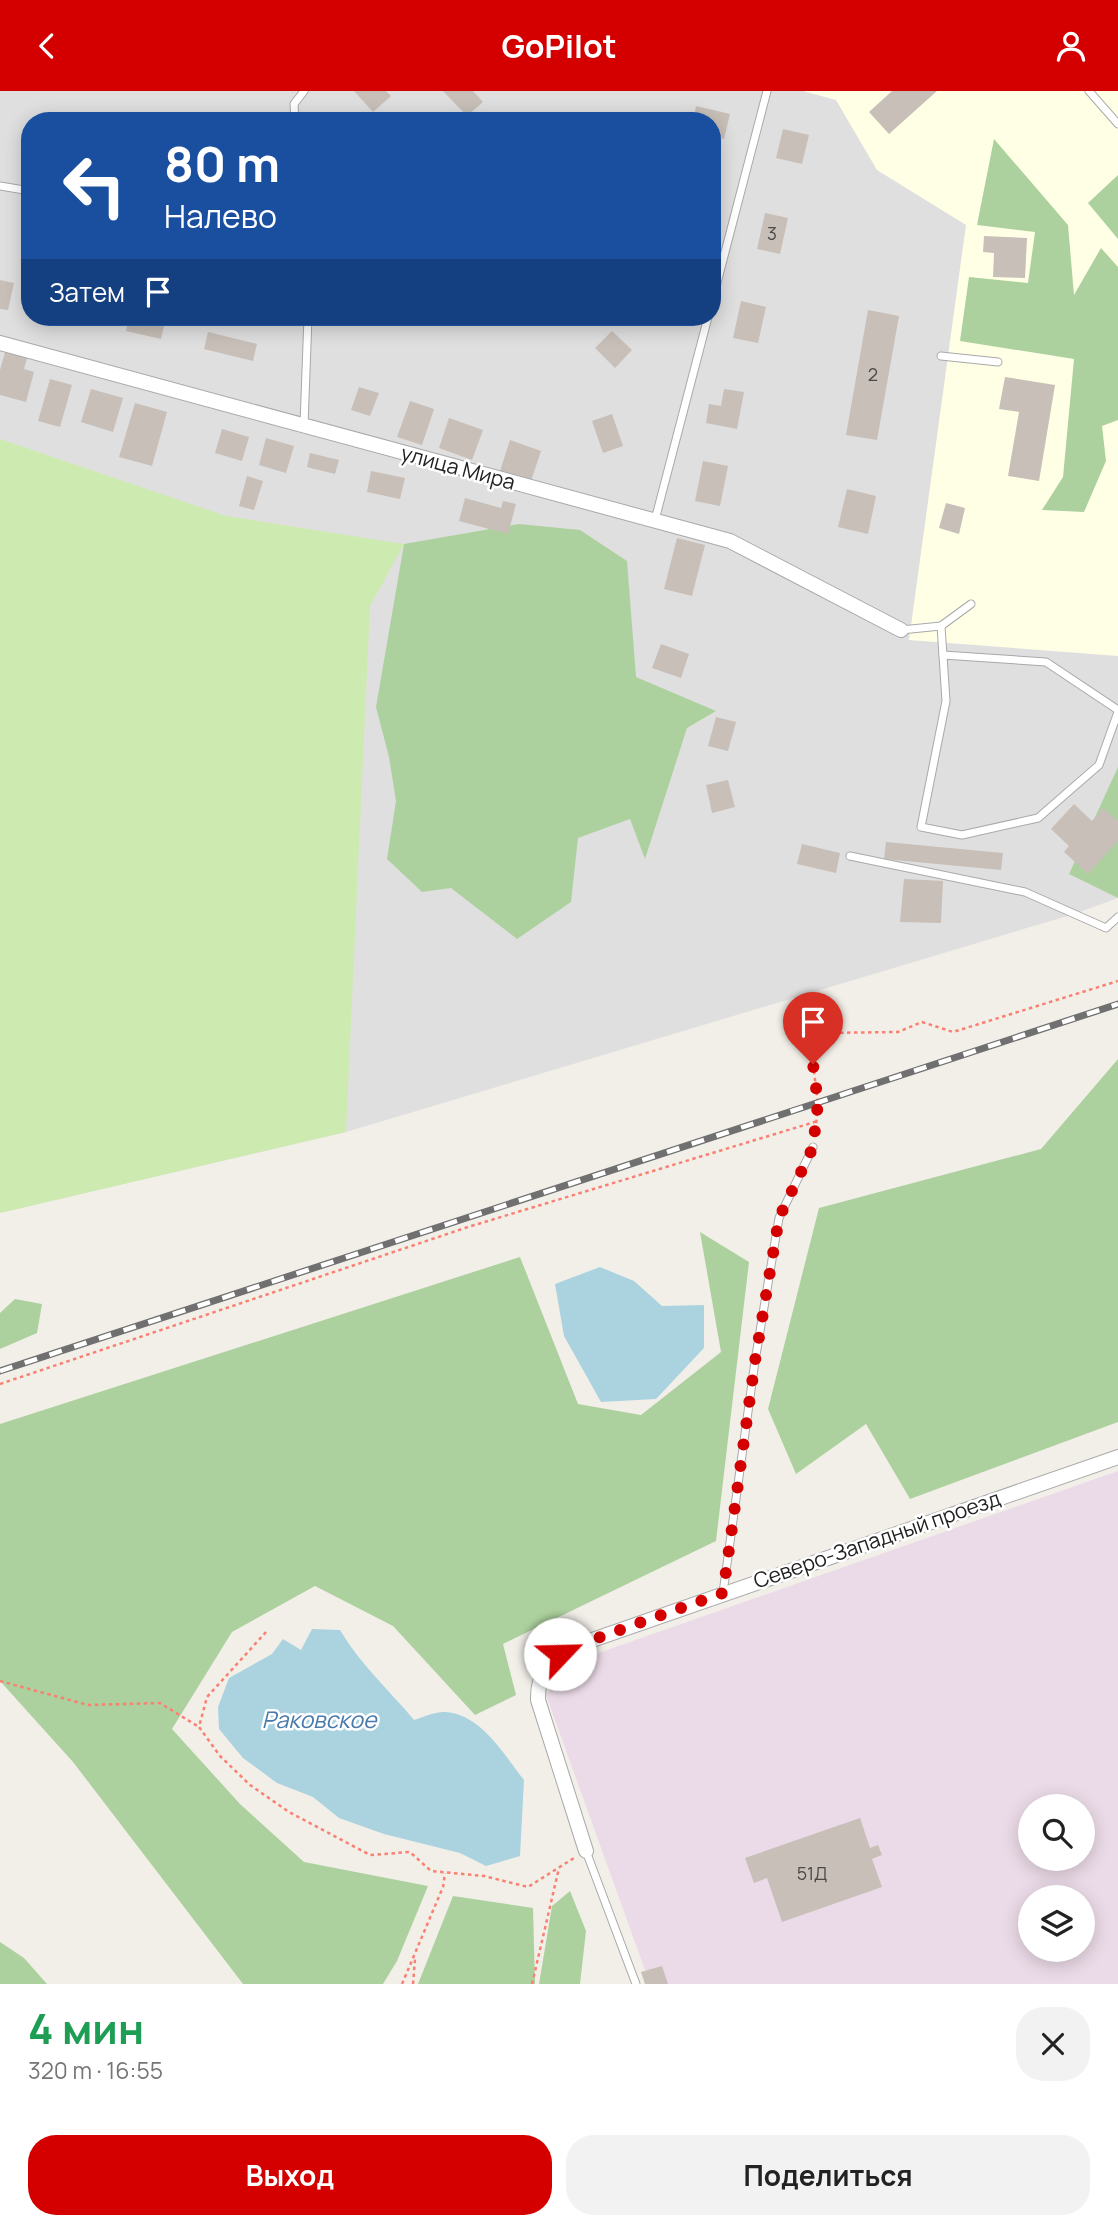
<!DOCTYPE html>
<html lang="ru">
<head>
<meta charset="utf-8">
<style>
  body { margin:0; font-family:Manrope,sans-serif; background:#f2f2f2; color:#222; height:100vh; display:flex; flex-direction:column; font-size:26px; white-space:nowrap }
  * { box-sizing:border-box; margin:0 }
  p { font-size:23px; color:#767676 }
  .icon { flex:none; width:38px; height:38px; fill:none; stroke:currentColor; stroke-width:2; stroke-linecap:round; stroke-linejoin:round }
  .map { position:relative; height:1893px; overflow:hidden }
  .sheet { display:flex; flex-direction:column; background:#fff; flex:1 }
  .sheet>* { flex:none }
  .hud { position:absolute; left:21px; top:21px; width:700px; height:214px; border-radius:28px; box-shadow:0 4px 18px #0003; background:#1a4fa0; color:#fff; overflow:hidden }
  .tools { position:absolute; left:1018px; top:1703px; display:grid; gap:14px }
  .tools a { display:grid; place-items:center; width:77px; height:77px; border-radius:50%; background:#fff; box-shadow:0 4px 18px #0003; font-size:35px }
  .pin { position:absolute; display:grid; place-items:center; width:60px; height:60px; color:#fff; margin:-72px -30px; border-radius:50% 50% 50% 0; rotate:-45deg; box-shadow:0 0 7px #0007 }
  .pin .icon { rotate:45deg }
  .me { position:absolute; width:77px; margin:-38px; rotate:66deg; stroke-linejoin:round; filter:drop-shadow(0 0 5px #0008) }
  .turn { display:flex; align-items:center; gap:24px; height:147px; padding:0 28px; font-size:32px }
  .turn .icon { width:91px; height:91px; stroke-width:2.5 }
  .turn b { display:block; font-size:49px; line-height:60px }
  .then { display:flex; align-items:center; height:66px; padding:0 28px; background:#0003; gap:14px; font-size:26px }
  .round { display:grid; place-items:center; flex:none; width:74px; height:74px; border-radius:28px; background:#f2f2f2 }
  .overview { display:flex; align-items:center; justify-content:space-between; height:119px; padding:0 28px }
  h1 { font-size:42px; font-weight:700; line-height:52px; color:#1e9e55 }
  .cta { display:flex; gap:14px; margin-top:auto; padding:14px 28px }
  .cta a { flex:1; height:80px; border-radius:28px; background:#d40000; color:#fff; font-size:28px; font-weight:700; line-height:80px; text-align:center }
  .cta a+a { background:#f2f2f2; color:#222 }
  header { display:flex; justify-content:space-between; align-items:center; height:91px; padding:0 28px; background:#d40000; color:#fff; font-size:32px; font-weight:700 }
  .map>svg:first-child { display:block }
  .residential { fill:#e0dfdf; fill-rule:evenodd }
  .industrial { fill:#ebdbe8; fill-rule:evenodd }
  .education { fill:#ffffe5 }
  .grass { fill:#cdebb0 }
  .forest { fill:#add19e }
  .water { fill:#aad3df }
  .building { fill:#c7bfb8 }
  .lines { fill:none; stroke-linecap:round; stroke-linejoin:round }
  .lane-casing { stroke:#a9a9a9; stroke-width:9 }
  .street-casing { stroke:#a9a9a9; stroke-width:16 }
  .path { stroke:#fa8072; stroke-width:2.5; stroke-dasharray:3.5 3.5; stroke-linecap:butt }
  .lane { stroke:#fff; stroke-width:7 }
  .street { stroke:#fff; stroke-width:14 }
  .rail-casing { stroke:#707070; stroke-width:7 }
  .rail { stroke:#fff; stroke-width:4.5; stroke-dasharray:13; stroke-linecap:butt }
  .route { stroke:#d40000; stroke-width:12; stroke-dasharray:0 21.6 }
  .labels { text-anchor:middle; stroke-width:5; stroke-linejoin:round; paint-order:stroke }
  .number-label { font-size:18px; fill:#4b4948 }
  .street-label { font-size:21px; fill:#222; stroke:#fff }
  .water-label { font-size:23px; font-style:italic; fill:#4a7aab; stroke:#fff }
</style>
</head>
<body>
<header><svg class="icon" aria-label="back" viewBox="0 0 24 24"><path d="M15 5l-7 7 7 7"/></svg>GoPilot<svg class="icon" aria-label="person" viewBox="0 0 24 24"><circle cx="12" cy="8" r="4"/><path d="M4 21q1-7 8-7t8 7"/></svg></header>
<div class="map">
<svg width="1118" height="1893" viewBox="0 0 1118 1893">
  <rect width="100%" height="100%" fill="#f2efe9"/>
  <path class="residential" d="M0,0H1118V807L1074,823L346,1041L0,1122ZM30,30H712V226H30Z"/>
  <path class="industrial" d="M1118,1380V1893H650L546,1604L567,1573ZM1031,1715H1083V1768H1031ZM1031,1806H1083V1858H1031Z"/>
  <polygon class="education" points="803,0 1118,0 1118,565 909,549 966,134 877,79 836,9"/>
  <polygon class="grass" points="0,348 226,425 404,453 370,515 346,1041 0,1122"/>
  <g class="forest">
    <polygon points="994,48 1068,134 1074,204 1101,157 1118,176 1118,329 1102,335 1106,370 1084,421 1042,419 1063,386 1074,268 960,250 969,186 1028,192 1035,141 977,134"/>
    <polygon points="1118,84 1118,148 1088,112"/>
    <polygon points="519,433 580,439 627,470 636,586 716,620 687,637 645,768 630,728 578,747 571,811 517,848 451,797 422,801 387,768 396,710 389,666 376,616 404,453"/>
    <polygon points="1118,676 1118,807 1069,783"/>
    <polygon points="1118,968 1118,1331 910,1408 866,1333 796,1383 768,1318 819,1117 1041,1058"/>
    <polygon points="700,1141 749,1171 716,1450 503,1553 516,1604 475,1624 393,1535 315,1495 232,1541 172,1638 240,1713 304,1771 428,1795 397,1870 383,1893 243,1893 73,1671 0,1590 0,1333 520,1166 578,1313 641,1324 721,1261"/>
    <polygon points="15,1208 42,1213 37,1242 0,1258 0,1222"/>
    <polygon points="570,1800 586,1840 580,1893 539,1893 552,1815"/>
    <polygon points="453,1805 533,1817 535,1893 418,1893"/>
    <polygon points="0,1851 24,1867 47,1893 0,1893"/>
  </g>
  <g class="water">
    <polygon points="600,1176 634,1190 662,1215 704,1214 704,1257 656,1308 601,1311 564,1245 555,1193"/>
    <path d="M312,1538L340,1539C359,1572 389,1599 414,1629C423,1626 436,1620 446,1621C482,1624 504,1664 524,1689L520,1765L486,1775L460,1762L384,1743L339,1727L313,1706L277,1692L243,1667L219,1638L218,1616L229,1587L272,1563L283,1548L301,1559Z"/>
  </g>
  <g class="building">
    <polygon points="354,0 386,0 391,5 373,21"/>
    <polygon points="443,0 473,0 483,11 467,25"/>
    <polygon points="892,0 937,0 889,43 869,21"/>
    <polygon points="696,15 730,23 724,48 712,45 712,30 693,30"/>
    <polygon points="783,38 809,44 802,73 776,67"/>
    <polygon points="712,58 721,60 715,85 712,84"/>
    <polygon points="765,122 788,127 780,163 757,158"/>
    <polygon points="984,145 1027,147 1025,187 993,186 994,162 983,161"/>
    <polygon points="0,189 14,192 8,219 0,218"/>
    <polygon points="741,210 766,216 758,252 733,247"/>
    <polygon points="868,219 899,225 877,349 846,344"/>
    <polygon points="129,226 165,231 161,248 126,240"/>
    <polygon points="672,226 697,226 695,235 672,229"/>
    <polygon points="612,240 632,259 615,277 595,257"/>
    <polygon points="208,241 257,253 253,270 204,258"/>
    <polygon points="6,258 28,264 24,278 34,281 26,311 0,304 0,279"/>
    <polygon points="1005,286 1055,294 1039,390 1008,385 1019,321 999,318"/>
    <polygon points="50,288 72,294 60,336 38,330"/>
    <polygon points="359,296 379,302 370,325 351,319"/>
    <polygon points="91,298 123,307 113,341 81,331"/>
    <polygon points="724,298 744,301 737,338 706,332 709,313 721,315"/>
    <polygon points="410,310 434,318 422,354 397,346"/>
    <polygon points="135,312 167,321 152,375 119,366"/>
    <polygon points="612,323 623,355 603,362 592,330"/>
    <polygon points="449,327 483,339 472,369 439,357"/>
    <polygon points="222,338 249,346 242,370 215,362"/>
    <polygon points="266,347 294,355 286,382 259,374"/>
    <polygon points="510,349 541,360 531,390 500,380"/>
    <polygon points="310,362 339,369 335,383 307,376"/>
    <polygon points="703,370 728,375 720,415 695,410"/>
    <polygon points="371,380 405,387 400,408 367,401"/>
    <polygon points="247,385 263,390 254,419 239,415"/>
    <polygon points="847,398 876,405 868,443 838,436"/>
    <polygon points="465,407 501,417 503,410 516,413 508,443 459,430"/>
    <polygon points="946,412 965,417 959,443 939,437"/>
    <polygon points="677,447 705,454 692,505 664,498"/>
    <polygon points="661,553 689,563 681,587 652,577"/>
    <polygon points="716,626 736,631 728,660 708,655"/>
    <polygon points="728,689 735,716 712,722 706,694"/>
    <polygon points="1074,713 1092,730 1103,717 1118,730 1118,750 1088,783 1064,761 1069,755 1051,738"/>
    <polygon points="886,751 1003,762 1001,779 884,768"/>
    <polygon points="802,753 840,762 836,782 797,773"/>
    <polygon points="904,788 943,790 941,832 900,831"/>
    <polygon points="860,1727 870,1757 878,1754 882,1764 872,1768 882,1796 782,1831 767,1787 754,1792 745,1767"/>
    <polygon points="662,1875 668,1893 645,1893 641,1881"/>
  </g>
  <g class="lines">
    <g class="lane-casing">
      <g id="lane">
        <polyline points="1089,0 1118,33"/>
        <polyline points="295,30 294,13 304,0"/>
        <polyline points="0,95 30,100"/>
        <polyline points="712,211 767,0"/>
        <polyline points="941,265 998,271"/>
        <polyline points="304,334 308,226"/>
        <polyline points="655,429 708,226"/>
        <polyline points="941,535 946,610 921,736 962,744 1038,727 1099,674 1118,621"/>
        <polyline points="901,539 941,535 971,513"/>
        <polyline points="943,564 1046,571 1118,619"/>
        <polyline points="850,765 1025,801 1106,837 1118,826"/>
        <polyline points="723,1502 755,1270 779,1127 813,1056"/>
        <polyline points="586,1760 636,1893"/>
      </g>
    </g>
    <g class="street-casing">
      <g id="street">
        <polyline points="0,252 730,450 901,539"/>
        <path d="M586,1760L538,1609C537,1581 551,1568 575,1555L1118,1366"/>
      </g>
    </g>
    <g class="path">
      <polyline points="819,942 898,941 922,931 953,941 1118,890"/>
      <polyline points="813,973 818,1012 815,1046"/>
      <polyline points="0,1293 468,1136 818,1030"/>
      <polyline points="266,1541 207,1606 199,1636 220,1665 250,1694 289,1721 370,1764 410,1761 431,1780 484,1785 528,1796 574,1767"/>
      <polyline points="0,1590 88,1614 160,1612 199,1636"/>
      <polyline points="402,1893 443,1796 445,1782"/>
      <polyline points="413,1893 415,1868"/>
      <polyline points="532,1893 559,1777"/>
    </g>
    <use href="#lane" class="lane"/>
    <use href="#street" class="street"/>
    <g class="rail-casing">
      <polyline id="rail" points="0,1280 1118,913"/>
    </g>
    <use href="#rail" class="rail"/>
  </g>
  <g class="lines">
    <polyline class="route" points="560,1563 575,1555 723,1502 755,1270 779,1127 813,1056 818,1012 813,973"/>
  </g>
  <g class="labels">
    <g class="number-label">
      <text x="772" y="149">3</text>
      <text x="873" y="290">2</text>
      <text x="812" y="1789">51Д</text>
    </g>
    <g class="street-label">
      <text transform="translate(458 377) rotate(15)" y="7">улица Мира</text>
      <text transform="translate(877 1449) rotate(-19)" y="7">Северо-Западный проезд</text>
    </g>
    <g class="water-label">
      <text x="319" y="1637">Раковское</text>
    </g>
  </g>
</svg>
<div class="tools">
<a><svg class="icon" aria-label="search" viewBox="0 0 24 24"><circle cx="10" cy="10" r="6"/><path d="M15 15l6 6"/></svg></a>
<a><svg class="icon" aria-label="layers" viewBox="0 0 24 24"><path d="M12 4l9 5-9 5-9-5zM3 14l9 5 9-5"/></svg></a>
</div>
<div class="pin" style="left:813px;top:973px;background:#d93025"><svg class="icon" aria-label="arrive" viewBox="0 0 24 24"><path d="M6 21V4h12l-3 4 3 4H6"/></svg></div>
<svg class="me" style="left:560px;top:1563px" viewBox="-20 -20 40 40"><circle r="19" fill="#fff"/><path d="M0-13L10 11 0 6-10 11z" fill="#d40000"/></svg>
<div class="hud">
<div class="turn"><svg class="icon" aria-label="left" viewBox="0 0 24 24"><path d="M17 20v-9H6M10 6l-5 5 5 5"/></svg><div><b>80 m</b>Налево</div></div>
<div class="then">Затем<svg class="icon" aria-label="arrive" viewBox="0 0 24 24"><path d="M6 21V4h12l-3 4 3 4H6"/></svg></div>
</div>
</div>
<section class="sheet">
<div class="overview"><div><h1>4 мин</h1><p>320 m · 16:55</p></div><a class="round"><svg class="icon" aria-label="close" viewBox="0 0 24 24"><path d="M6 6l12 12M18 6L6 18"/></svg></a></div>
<div class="cta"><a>Выход</a><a>Поделиться</a></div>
</section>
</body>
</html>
